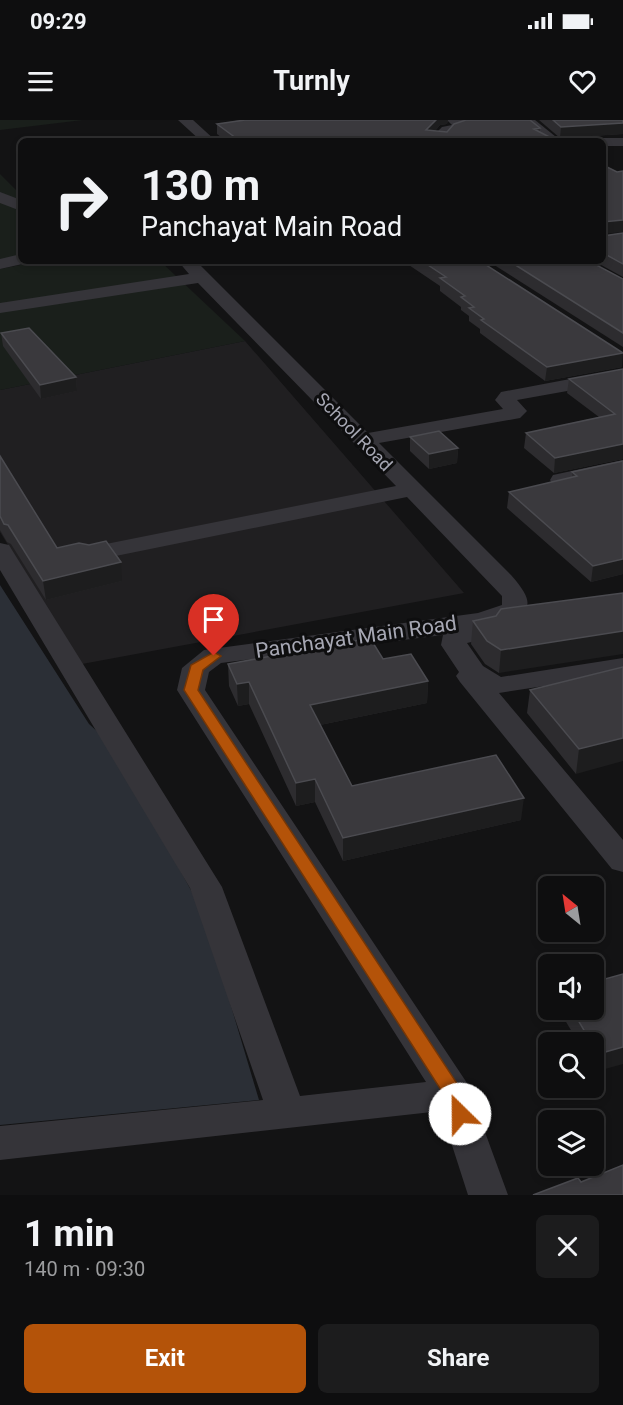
<!DOCTYPE html>
<html lang="en">
<head>
<meta charset="utf-8">
<style>
  body { margin:0; font-family:Roboto,sans-serif; background:#1c1c1d; color:#f1f3f6; height:100vh; display:flex; flex-direction:column; font-size:22px; white-space:nowrap }
  * { box-sizing:border-box; margin:0 }
  p { font-size:20px; color:#9b9c9e }
  .icon { flex:none; width:33px; height:33px; fill:none; stroke:currentColor; stroke-width:2; stroke-linecap:round; stroke-linejoin:round }
  .map { position:relative; height:1075px; overflow:hidden }
  .side { display:flex; flex-direction:column; background:#0e0e0f; flex:1 }
  .side>* { flex:none }
  .guide { position:absolute; left:18px; top:18px; width:588px; height:126px; border-radius:9px; box-shadow:0 3px 9px #0003,0 0 0 2px #2e2e2f; background:#0e0e0f; color:#f1f3f6; overflow:hidden }
  .needle { width:39px; rotate:330deg }
  .fabs { position:absolute; left:538px; top:756px; display:grid; gap:12px }
  .fabs a { display:grid; place-items:center; width:66px; height:66px; border-radius:9px; background:#0e0e0f; box-shadow:0 3px 9px #0003,0 0 0 2px #2e2e2f; font-size:30px }
  .pin { position:absolute; display:grid; place-items:center; width:51px; height:51px; color:#fff; margin:-62px -26px; border-radius:50% 50% 50% 0; rotate:-45deg; box-shadow:0 0 6px #0007 }
  .pin .icon { rotate:45deg }
  .me { position:absolute; width:66px; margin:-33px; rotate:337deg; stroke-linejoin:round; filter:drop-shadow(0 0 4px #0008) }
  .turn { display:flex; align-items:center; gap:21px; height:126px; padding:0 24px; font-size:27px }
  .turn .icon { width:78px; height:78px; stroke-width:2.5 }
  .turn b { display:block; font-size:42px; line-height:51px }
  .round { display:grid; place-items:center; flex:none; width:63px; height:63px; border-radius:9px; background:#1c1c1d }
  .headline { display:flex; align-items:center; justify-content:space-between; height:102px; padding:0 24px }
  h1 { font-size:36px; font-weight:700; line-height:45px }
  .button { display:flex; gap:12px; margin-top:auto; padding:12px 24px }
  .button a { flex:1; height:69px; border-radius:9px; background:#b45309; color:#fff; font-size:24px; font-weight:700; line-height:69px; text-align:center }
  .button a+a { background:#1c1c1d; color:#f1f3f6 }
  .status { display:flex; justify-content:space-between; align-items:center; height:42px; padding:0 30px; background:#0e0e0f; direction:ltr }
  .status svg { height:16px; fill:currentColor }
  header { display:flex; justify-content:space-between; align-items:center; height:78px; padding:0 24px; background:#0e0e0f; font-size:27px; font-weight:700 }
  .map>svg:first-child { display:block }
  .built { fill:#201f21 }
  .green { fill:#1a1f1b }
  .water { fill:#2b2f36 }
  .lines { fill:none; stroke-linecap:round; stroke-linejoin:round }
  .minor { fill:#353439; fill-rule:evenodd }
  .wall { fill:#2d2c2f }
  .shaded-wall { fill:#1d1d1e }
  .building { fill:#3a393d; stroke:#4b4b50; stroke-width:1.5 }
  .route { fill:#b45309; stroke:#753606; stroke-width:1.5 }
  .labels { text-anchor:middle; stroke-width:6; stroke-linejoin:round; paint-order:stroke }
  .far-street-label { font-size:18px; fill:#a6a7b3; stroke:#0e0e0f }
  .street-label { font-size:21px; fill:#a6a7b3; stroke:#0e0e0f }
</style>
</head>
<body>
<div class="status"><b>09:29</b><svg viewBox="0 0 49 12"><path d="M0 12V9h3v3zM5 12V6h3v6zM10 12V3h3v9zM15 12V0h3v12zM26 1h20v11H26zM47 4h2v5h-2z"/></svg></div>
<header><svg class="icon" aria-label="menu" viewBox="0 0 24 24"><path d="M4 6h16M4 12h16M4 18h16"/></svg>Turnly<svg class="icon" aria-label="heart" viewBox="0 0 24 24"><path d="M12 20l-8-8c-3-5 5-10 8-4 3-6 11-1 8 4z"/></svg></header>
<div class="map">
<svg width="623" height="1075" viewBox="0 0 623 1075">
  <rect width="100%" height="100%" fill="#131314"/>
  <polygon class="built" points="245,221 464,473 82,544 0,412 0,270"/>
  <g class="green">
    <polygon points="0,0 83,0 0,10"/>
    <polygon points="0,54 21,75 21,136 0,140"/>
    <polygon points="40,141 160,141 245,221 0,270 0,149"/>
  </g>
  <polygon class="water" points="0,465 89,604 110,623 203,792 259,980 0,1005"/>
  <g class="lines">
    <g class="minor">
      <polygon points="178,0 193,0 216,21 201,21"/>
      <polygon points="447,0 463,0 471,6 452,13 445,21 428,21 442,7 452,5"/>
      <polygon points="519,0 535,0 561,21 545,21"/>
      <polygon points="603,18 623,18 623,26 603,26 603,21 597,21"/>
      <polygon points="0,72 21,80 21,91 0,83"/>
      <polygon points="21,134 21,141 27,143 0,149 0,139"/>
      <path d="M178,141H196L368,313L503,289L495,280L501,272L623,249V261L517,280L527,291L520,298L379,323L511,455C540,488 529,493 492,505L497,511L493,517L467,523L483,546L501,557L623,538V554L499,573L623,720V752L612,749L460,562L456,556L459,552L441,525L443,515L221,543L209,552L205,570L467,963L508,1075H468L441,991L0,1040V1006L263,980L190,768L0,450V423L9,425L12,430L222,767L300,976L426,962L177,570L182,548L204,530L478,493L502,485V476L407,377L91,441L82,439L79,434L82,429L91,427L396,366L198,163L0,193V183L189,154Z"/>
      <polygon points="469,141 498,141 496,145 470,147"/>
      <polygon points="623,340 623,354 561,367 553,365 550,360 553,355"/>
    </g>
  </g>
  <g class="wall">
    <polygon points="240,0 448,0 447,4 440,5 435,11 447,12 540,8 540,12 557,21 226,21 217,14 217,4"/>
    <polygon points="539,0 623,0 623,14 560,18"/>
    <polygon points="623,113 623,157 594,141 603,141 603,116"/>
    <polygon points="403,141 480,141 622,247 545,261 480,213 480,209 469,201 469,196 461,190 461,187 440,171 440,166"/>
    <polygon points="488,141 589,141 623,159 623,227"/>
    <polygon points="1,213 76,257 77,271 41,279 3,226"/>
    <polygon points="623,249 623,339 554,353 524,328 526,313 599,297 567,273 569,259"/>
    <polygon points="410,317 458,328 457,343 429,349 410,331"/>
    <polygon points="0,336 57,428 122,461 46,480 11,424 7,422 0,410"/>
    <polygon points="623,341 623,454 591,462 507,388 509,372 572,358 572,352"/>
    <polygon points="623,473 499,553 485,544 471,524 473,501"/>
    <polygon points="383,539 428,561 427,583 320,605 352,666 521,700 343,741 315,682 296,686 249,584 238,586 229,566 228,544"/>
    <polygon points="623,547 576,654 527,593 530,570"/>
    <polygon points="623,854 594,952 594,922 578,922 559,890 594,890"/>
  </g>
  <g class="shaded-wall">
    <polygon points="436,0 448,0 447,4 440,5 426,21 426,10"/>
    <polygon points="623,3 623,14 560,18 561,7"/>
    <polygon points="293,18 293,21 269,21"/>
    <polygon points="623,100 623,112 603,114 603,102"/>
    <polygon points="623,233 622,247 545,261 547,247"/>
    <polygon points="76,257 77,271 41,279 40,265"/>
    <polygon points="623,324 623,339 554,353 555,338"/>
    <polygon points="458,328 457,343 429,349 429,334"/>
    <polygon points="623,439 623,454 591,462 593,446"/>
    <polygon points="121,442 122,461 46,480 43,461"/>
    <polygon points="623,511 623,534 499,553 501,530"/>
    <polygon points="428,561 427,583 310,607 310,585"/>
    <polygon points="249,562 249,584 238,586 237,564"/>
    <polygon points="623,618 623,641 576,654 579,629"/>
    <polygon points="315,659 315,682 296,686 296,663"/>
    <polygon points="524,678 521,700 343,741 343,718"/>
    <polygon points="623,927 623,944 594,952 598,934"/>
  </g>
  <g class="building">
    <polygon points="245,0 436,0 426,10 447,12 454,4 466,0 530,0 540,8 534,9 557,21 298,21 293,18 269,21 240,21 217,4"/>
    <polygon points="553,0 623,0 623,3 561,7"/>
    <polygon points="603,45 617,52 623,51 623,100 603,102"/>
    <polygon points="623,113 623,144 603,133 603,116"/>
    <polygon points="422,141 480,141 623,233 547,247 481,200 484,199 469,188 474,187 461,177 465,176 440,158 446,157"/>
    <polygon points="509,141 589,141 623,159 623,213"/>
    <polygon points="29,208 76,257 40,265 1,213"/>
    <polygon points="623,249 623,324 555,338 526,313 615,294 569,259"/>
    <polygon points="439,311 458,328 429,334 410,317"/>
    <polygon points="0,336 57,428 79,423 89,425 106,421 121,442 43,461 8,405 4,404 0,396"/>
    <polygon points="623,341 623,439 593,446 509,372 577,356 572,352"/>
    <polygon points="623,473 623,511 501,530 487,521 473,501 496,496 501,489"/>
    <polygon points="370,518 383,539 411,534 428,561 310,585 352,666 496,635 524,678 343,718 315,659 296,663 249,562 237,564 228,544"/>
    <polygon points="623,547 623,618 579,629 530,570"/>
    <polygon points="623,854 623,927 598,934 594,927 594,922 591,922 572,890 594,890 594,862"/>
    <polygon points="623,1045 623,1075 533,1075 578,1058 581,1062"/>
  </g>
  <polygon class="route" points="214,532 221,536 203,550 198,570 460,968 470,994 467,1000 460,1002 454,1000 445,976 184,570 191,545"/>
  <g class="labels">
    <g class="far-street-label">
      <text transform="translate(354 312) rotate(46)" y="6">School Road</text>
    </g>
    <g class="street-label">
      <text transform="translate(356 517) rotate(-8)" y="7">Panchayat Main Road</text>
    </g>
  </g>
</svg>
<div class="fabs">
<a><svg class="needle" viewBox="-14 -14 28 28"><path d="M0-13l5 13h-10z" fill="#e53935"/><path d="M0 13l5-13h-10z" fill="#9b9c9e"/></svg></a>
<a><svg class="icon" aria-label="sound" viewBox="0 0 24 24"><path d="M4 9h4l5-4v14l-5-4H4zM17 9q2 3 0 6"/></svg></a>
<a><svg class="icon" aria-label="search" viewBox="0 0 24 24"><circle cx="10" cy="10" r="6"/><path d="M15 15l6 6"/></svg></a>
<a><svg class="icon" aria-label="layers" viewBox="0 0 24 24"><path d="M12 4l9 5-9 5-9-5zM3 14l9 5 9-5"/></svg></a>
</div>
<div class="pin" style="left:214px;top:536px;background:#d93025"><svg class="icon" aria-label="arrive" viewBox="0 0 24 24"><path d="M6 21V4h12l-3 4 3 4H6"/></svg></div>
<svg class="me" style="left:460px;top:994px" viewBox="-20 -20 40 40"><circle r="19" fill="#fff"/><path d="M0-13L10 11 0 6-10 11z" fill="#b45309"/></svg>
<div class="guide">
<div class="turn"><svg class="icon" aria-label="right" viewBox="0 0 24 24"><path d="M7 20v-9h11M14 6l5 5-5 5"/></svg><div><b>130 m</b>Panchayat Main Road</div></div>
</div>
</div>
<section class="side">
<div class="headline"><div><h1>1 min</h1><p>140 m · 09:30</p></div><a class="round"><svg class="icon" aria-label="close" viewBox="0 0 24 24"><path d="M6 6l12 12M18 6L6 18"/></svg></a></div>
<div class="button"><a>Exit</a><a>Share</a></div>
</section>
</body>
</html>
